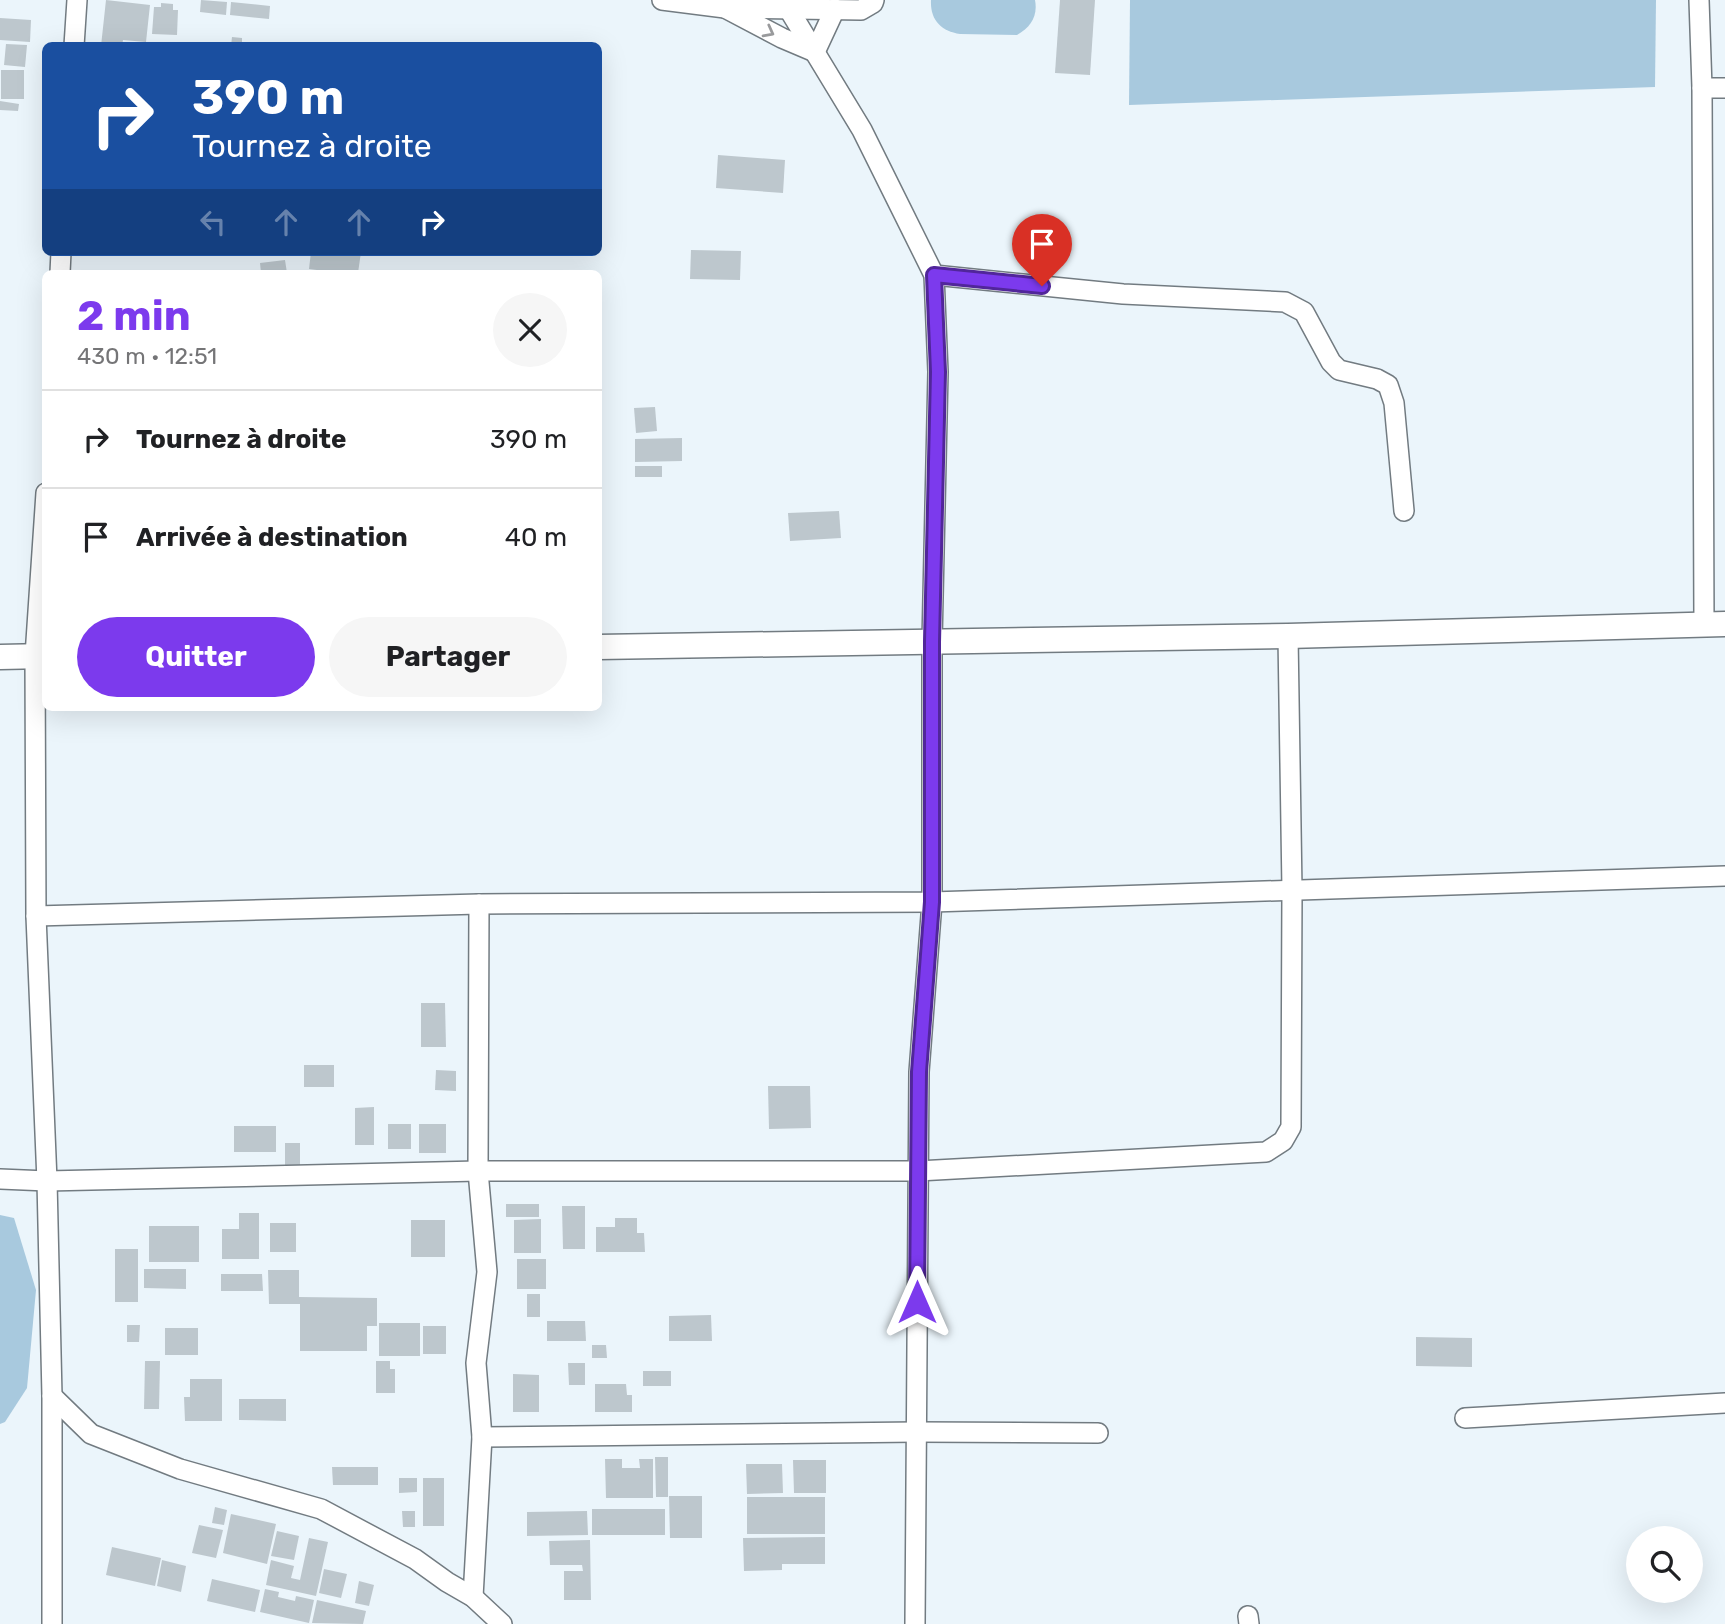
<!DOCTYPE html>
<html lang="fr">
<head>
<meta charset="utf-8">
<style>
  body { margin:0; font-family:Rubik,sans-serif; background:#f6f6f6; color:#202124; height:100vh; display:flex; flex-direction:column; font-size:26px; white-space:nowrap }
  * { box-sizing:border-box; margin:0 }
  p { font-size:23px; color:#757577 }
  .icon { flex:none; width:38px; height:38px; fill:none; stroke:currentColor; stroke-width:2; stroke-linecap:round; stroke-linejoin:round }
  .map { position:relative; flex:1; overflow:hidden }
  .sheet { position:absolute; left:42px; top:270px; width:560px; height:441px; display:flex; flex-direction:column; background:#fff; border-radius:10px; box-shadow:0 7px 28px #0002 }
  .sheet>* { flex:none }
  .top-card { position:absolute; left:42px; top:42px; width:560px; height:214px; border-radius:10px; box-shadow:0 7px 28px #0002; background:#1a4fa0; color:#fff; overflow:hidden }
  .controls { position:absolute; left:1626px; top:1526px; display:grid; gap:14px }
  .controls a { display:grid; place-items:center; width:77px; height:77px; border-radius:50%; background:#fff; box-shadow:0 7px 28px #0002; font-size:35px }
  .pin { position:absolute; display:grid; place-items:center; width:60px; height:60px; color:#fff; margin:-72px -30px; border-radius:50% 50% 50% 0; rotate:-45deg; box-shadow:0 0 7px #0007 }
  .pin .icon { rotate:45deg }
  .me { position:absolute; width:77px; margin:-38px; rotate:0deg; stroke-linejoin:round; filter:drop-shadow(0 0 5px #0008) }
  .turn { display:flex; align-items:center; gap:24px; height:147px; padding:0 35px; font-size:32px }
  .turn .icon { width:91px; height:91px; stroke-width:2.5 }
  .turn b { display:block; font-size:49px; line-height:60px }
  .lanes { display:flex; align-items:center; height:66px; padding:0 35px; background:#0003; justify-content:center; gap:35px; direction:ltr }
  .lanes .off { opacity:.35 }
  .round { display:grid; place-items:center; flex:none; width:74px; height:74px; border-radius:37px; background:#f6f6f6 }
  .overview { display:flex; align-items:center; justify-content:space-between; height:119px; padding:0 35px }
  h1 { font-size:42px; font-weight:700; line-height:52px; color:#7c3aed }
  .button { display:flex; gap:14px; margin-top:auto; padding:14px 35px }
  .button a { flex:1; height:80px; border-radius:42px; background:#7c3aed; color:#fff; font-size:28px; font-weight:700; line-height:80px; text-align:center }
  .button a+a { background:#f6f6f6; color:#202124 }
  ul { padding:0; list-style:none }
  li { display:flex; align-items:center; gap:21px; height:98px; padding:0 35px; border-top:2px solid #e0e0e0 }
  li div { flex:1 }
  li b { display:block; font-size:26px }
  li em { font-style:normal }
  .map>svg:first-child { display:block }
  .green { fill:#a8c9de }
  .building { fill:#bdc7cd }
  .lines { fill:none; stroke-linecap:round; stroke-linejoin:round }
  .minor-casing { stroke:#727b81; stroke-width:22 }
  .tertiary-casing { stroke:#727b81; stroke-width:27 }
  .minor { stroke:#fff; stroke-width:19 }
  .tertiary { stroke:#fff; stroke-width:24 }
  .oneway { stroke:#999a9c }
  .route-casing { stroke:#51269a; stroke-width:18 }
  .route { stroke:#7c3aed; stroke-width:12 }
</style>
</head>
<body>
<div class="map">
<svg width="1725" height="1624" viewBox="0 0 1725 1624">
  <rect width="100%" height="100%" fill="#ebf5fb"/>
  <g class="green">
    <path d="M931,0H1035C1038,16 1031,27 1017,35L960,34C941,31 930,20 931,0Z"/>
    <polygon points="1130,0 1656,0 1655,87 1129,105"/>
    <polygon points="0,1215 14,1218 36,1290 27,1388 5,1422 0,1424"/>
  </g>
  <g class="building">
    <polygon points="106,0 150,5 146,42 123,40 122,46 101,46"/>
    <polygon points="201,0 227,2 226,15 200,12"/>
    <polygon points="1060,0 1095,0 1090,75 1055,73"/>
    <polygon points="231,2 270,6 269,19 230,15"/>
    <polygon points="161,3 173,4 173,10 178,10 177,35 152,34 154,7 161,7"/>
    <polygon points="0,18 31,20 30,42 0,40"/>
    <polygon points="232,37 242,38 242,46 231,46"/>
    <polygon points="6,44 27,45 25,67 4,65"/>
    <rect x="1" y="70" width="23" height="29"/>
    <polygon points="0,101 19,104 18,111 0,110"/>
    <polygon points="718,155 785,160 783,193 716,188"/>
    <polygon points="691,250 741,251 740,280 690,279"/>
    <polygon points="311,252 361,252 358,273 340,273 309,269"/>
    <polygon points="285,260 287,273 261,273 260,263"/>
    <polygon points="655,407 657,431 636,433 634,408"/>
    <polygon points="682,438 682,461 635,462 635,439"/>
    <rect x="635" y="466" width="27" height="11"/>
    <polygon points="839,511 841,538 790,541 788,513"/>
    <polygon points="421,1003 445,1003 446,1047 421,1047"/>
    <rect x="304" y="1065" width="30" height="22"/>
    <polygon points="436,1070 456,1071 456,1091 435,1090"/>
    <polygon points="768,1086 810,1086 811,1128 769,1129"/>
    <polygon points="374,1107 374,1145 355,1145 355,1108"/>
    <rect x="388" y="1124" width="23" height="25"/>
    <rect x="419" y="1124" width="27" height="29"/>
    <rect x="234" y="1126" width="42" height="26"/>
    <rect x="285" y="1143" width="15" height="24"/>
    <rect x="506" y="1204" width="33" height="13"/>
    <polygon points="562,1206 585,1206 585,1249 563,1249"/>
    <polygon points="239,1213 259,1213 259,1259 222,1259 222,1229 239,1229"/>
    <polygon points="615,1218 637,1218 637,1233 644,1233 645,1252 596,1252 596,1227 615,1227"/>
    <polygon points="541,1219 541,1253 514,1253 514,1220"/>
    <rect x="411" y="1220" width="34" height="37"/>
    <rect x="270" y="1223" width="26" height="29"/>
    <rect x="149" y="1226" width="50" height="36"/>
    <rect x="115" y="1249" width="23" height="53"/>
    <rect x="517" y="1259" width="29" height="30"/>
    <polygon points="144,1269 186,1269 186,1289 144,1288"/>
    <polygon points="268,1270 299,1270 299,1297 377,1298 377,1326 367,1326 367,1351 300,1351 300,1304 269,1304"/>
    <polygon points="221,1274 262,1274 263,1291 221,1291"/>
    <rect x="527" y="1294" width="13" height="23"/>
    <polygon points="711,1315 712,1341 669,1341 669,1316"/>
    <polygon points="547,1321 585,1321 586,1341 547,1341"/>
    <rect x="379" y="1323" width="41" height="33"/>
    <polygon points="127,1325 140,1325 139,1342 127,1342"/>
    <rect x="423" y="1326" width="23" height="28"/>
    <rect x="165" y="1328" width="33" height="27"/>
    <polygon points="1416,1337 1472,1338 1472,1367 1416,1366"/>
    <polygon points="592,1345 606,1345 607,1358 592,1358"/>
    <polygon points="145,1361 160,1361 159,1409 144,1409"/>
    <polygon points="376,1361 390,1361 390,1369 395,1369 395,1393 376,1393"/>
    <polygon points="568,1363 585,1363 585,1385 569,1385"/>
    <rect x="643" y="1371" width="28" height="15"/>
    <polygon points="513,1374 539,1375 539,1412 513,1412"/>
    <polygon points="190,1379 222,1379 222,1421 185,1421 184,1397 190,1397"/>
    <polygon points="595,1384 626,1384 627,1395 632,1395 632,1412 595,1412"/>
    <polygon points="239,1399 286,1399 286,1421 239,1420"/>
    <polygon points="655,1457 668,1457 668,1497 656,1497"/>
    <polygon points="605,1459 622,1459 622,1468 640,1468 639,1459 653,1459 653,1498 606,1498"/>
    <polygon points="793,1460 826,1460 826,1493 794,1493"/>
    <polygon points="746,1464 782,1464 783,1493 747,1494"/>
    <polygon points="332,1467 378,1467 378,1485 333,1485"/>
    <polygon points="399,1478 417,1478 417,1492 399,1493"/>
    <rect x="423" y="1478" width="21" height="48"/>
    <polygon points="669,1496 702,1496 702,1538 670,1538"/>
    <rect x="747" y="1497" width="78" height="37"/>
    <polygon points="215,1507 227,1510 224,1525 212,1523"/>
    <rect x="592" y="1509" width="73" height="26"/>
    <polygon points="402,1511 415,1511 415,1527 403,1527"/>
    <polygon points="587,1511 588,1535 527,1536 527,1512"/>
    <polygon points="231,1514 276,1524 267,1564 223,1553"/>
    <polygon points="199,1525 223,1530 216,1558 192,1553"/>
    <polygon points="277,1531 299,1536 294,1560 271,1556"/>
    <polygon points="825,1537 825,1564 782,1564 782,1570 744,1571 743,1538"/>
    <polygon points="309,1538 328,1542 316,1596 266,1585 271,1560 294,1566 291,1578 300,1580"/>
    <polygon points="590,1540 591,1600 564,1600 564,1571 583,1571 582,1565 550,1565 549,1541"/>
    <polygon points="112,1547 161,1558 155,1586 106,1575"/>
    <polygon points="162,1560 186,1566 181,1592 157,1586"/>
    <polygon points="324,1569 347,1574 341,1598 319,1593"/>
    <polygon points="212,1579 260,1590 255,1612 207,1601"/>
    <polygon points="359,1581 374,1585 369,1606 355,1603"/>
    <polygon points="265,1589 279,1592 278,1597 295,1601 296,1596 314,1600 309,1623 260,1612"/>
    <polygon points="317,1600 366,1611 363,1624 312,1623"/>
  </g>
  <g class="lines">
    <g class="minor-casing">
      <g id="minor">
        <polyline points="662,0 725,8 861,10 873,3 874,0"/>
        <polyline points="789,0 788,8 862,130 934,275 938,372 932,642 932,902 919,1072 915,1624"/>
        <polyline points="1699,0 1702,88 1704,625"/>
        <polyline points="727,9 782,38 815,52 835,9"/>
        <polyline points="74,46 77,0"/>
        <polyline points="1702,88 1725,88"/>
        <polyline points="60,273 61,252"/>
        <polyline points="934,275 1123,294 1285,302 1304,312 1331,362 1339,370 1377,379 1388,385 1394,403 1404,511"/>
        <polyline points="46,493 35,656 36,916 47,1181 52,1396 52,1624"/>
        <polyline points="36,916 479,904 932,902 1725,876"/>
        <polyline points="0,1179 47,1181 478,1171 918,1171 1266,1152 1283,1141 1291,1127 1292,890 1288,636"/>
        <polyline points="52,1396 91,1434 180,1469 321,1509 415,1559 447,1582 473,1597 502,1624"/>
        <polyline points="1465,1418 1725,1403"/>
        <polyline points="482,1437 917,1432 1098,1433"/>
        <polyline points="473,1597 482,1437 476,1363 487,1272 478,1171 479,904"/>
        <polyline points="1248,1616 1249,1624"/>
      </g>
    </g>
    <g class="tertiary-casing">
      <g id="tertiary">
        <polyline points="598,647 1288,636 1725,624"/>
        <polyline points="0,657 46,656"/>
      </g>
    </g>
    <use href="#minor" class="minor"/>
    <use href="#tertiary" class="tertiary"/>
  </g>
  <defs><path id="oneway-chevron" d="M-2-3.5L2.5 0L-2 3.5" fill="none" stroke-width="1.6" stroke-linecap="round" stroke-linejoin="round" transform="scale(1.75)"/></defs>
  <use class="oneway" href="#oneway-chevron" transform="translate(769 32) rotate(28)"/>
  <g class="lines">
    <g class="route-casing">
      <polyline id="route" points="917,1302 919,1072 932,902 932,642 938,372 934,275 1042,286"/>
    </g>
    <use href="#route" class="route"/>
  </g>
</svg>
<div class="controls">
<a><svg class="icon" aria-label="search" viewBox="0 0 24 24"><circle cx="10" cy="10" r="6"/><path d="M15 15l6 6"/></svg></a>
</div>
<div class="pin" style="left:1042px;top:286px;background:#d93025"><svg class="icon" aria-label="arrive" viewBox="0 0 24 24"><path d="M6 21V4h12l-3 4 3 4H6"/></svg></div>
<svg class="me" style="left:917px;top:1302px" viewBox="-20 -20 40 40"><path d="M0-17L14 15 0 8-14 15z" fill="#7c3aed" stroke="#fff" stroke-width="4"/></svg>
<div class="top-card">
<div class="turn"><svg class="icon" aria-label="right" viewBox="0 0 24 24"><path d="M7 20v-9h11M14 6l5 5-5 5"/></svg><div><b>390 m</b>Tournez à droite</div></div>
<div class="lanes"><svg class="icon off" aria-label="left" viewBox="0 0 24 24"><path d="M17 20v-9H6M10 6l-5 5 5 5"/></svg><svg class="icon off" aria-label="ahead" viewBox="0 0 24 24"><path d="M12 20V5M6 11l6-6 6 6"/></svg><svg class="icon off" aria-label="ahead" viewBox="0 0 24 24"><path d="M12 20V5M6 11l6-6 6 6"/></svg><svg class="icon" aria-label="right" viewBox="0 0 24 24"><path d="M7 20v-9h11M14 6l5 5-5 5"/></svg></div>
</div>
<section class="sheet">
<div class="overview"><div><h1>2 min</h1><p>430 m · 12:51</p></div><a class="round"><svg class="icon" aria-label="close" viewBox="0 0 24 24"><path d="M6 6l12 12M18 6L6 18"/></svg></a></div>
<ul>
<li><svg class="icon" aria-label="right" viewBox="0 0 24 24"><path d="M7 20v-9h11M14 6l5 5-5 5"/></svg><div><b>Tournez à droite</b></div><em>390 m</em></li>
<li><svg class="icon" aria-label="arrive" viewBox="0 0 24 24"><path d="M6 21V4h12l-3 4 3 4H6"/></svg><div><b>Arrivée à destination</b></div><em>40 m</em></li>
</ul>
<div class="button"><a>Quitter</a><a>Partager</a></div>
</section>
</div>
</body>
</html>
